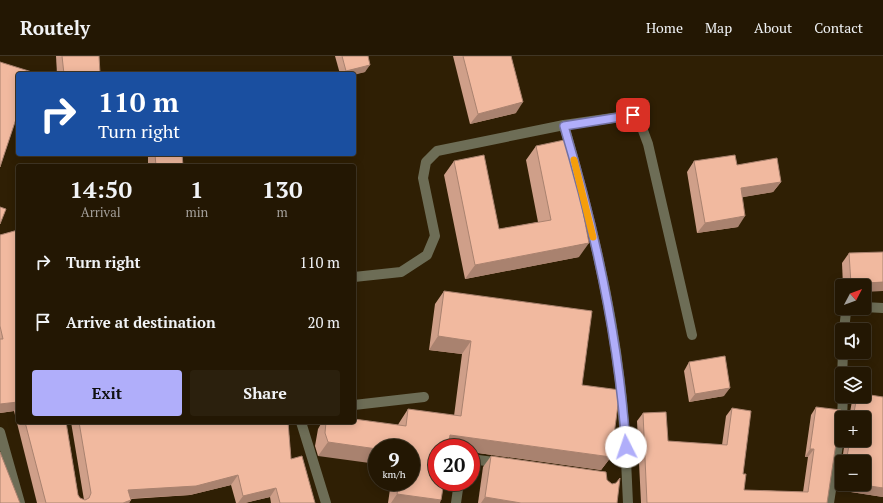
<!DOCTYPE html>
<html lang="en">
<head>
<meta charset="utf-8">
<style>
  body { margin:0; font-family:"PT Serif",serif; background:#2b200d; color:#f1f3f6; height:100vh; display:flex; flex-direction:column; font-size:15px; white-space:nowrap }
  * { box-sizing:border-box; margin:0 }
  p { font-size:13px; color:#a39f9a }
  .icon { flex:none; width:22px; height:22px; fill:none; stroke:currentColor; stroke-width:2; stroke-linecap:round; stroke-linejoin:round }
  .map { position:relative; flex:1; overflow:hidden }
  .sheet { position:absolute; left:16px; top:108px; width:340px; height:260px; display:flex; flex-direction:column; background:#231703; border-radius:4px; box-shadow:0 2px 10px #0003,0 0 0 1px #403625 }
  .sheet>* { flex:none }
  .guide { position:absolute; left:16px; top:16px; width:340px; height:84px; border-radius:4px; box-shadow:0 2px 10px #0003,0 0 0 1px #403625; background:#1a4fa0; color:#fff; overflow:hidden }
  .needle { width:26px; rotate:49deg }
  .fabs { position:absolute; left:835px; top:223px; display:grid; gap:8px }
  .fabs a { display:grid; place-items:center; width:36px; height:36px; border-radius:4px; background:#231703; box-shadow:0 2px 10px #0003,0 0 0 1px #403625; font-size:20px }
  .speed { position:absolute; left:368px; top:383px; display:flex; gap:8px; font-size:20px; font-weight:700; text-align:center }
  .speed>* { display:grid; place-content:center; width:52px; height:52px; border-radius:50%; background:#231703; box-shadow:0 2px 10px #0003,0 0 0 1px #403625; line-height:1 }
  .speed small { font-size:10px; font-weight:400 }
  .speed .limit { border:6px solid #d22; background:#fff; color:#111 }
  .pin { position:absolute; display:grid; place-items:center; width:34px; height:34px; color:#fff; margin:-17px; border-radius:8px; box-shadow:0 2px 6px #0006 }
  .me { position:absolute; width:44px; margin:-22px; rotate:356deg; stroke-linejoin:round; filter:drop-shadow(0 0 3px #0008) }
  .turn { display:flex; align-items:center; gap:14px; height:84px; padding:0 16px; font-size:18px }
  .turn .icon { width:52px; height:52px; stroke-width:2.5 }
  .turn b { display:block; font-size:28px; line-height:34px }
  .eta { display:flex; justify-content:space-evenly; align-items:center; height:68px; text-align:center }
  .eta b { font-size:24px; font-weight:700; line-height:28px }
  .action { display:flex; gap:8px; margin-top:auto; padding:8px 16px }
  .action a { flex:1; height:46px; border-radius:4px; background:#b0aefa; color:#111; font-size:16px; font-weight:700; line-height:46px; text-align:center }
  .action a+a { background:#2b200d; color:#f1f3f6 }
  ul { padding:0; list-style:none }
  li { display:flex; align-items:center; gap:12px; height:60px; padding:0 16px }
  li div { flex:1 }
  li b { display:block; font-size:15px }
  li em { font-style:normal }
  header { display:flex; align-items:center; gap:24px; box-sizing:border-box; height:56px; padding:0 20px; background:#231703; border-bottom:1px solid #403625 }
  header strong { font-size:19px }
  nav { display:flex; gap:22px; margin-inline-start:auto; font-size:14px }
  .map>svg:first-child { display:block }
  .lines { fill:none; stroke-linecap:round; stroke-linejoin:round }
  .lane { stroke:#6d6d56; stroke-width:10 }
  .street { stroke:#6d6d56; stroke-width:10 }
  .wall { fill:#cf9f89; fill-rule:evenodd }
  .shaded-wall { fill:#a9826f }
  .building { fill:#f1b99f; stroke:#a9826f }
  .route-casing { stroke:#7271a2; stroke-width:10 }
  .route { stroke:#b0aefa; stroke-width:7 }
  .slow { stroke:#f59e0b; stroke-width:7 }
</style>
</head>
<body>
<header>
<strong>Routely</strong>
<nav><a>Home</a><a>Map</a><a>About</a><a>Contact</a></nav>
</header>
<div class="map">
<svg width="883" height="447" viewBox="0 0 883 447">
  <rect width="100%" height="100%" fill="#2f1f04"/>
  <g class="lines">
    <g class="lane">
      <polyline points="354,221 401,216 427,199 435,180 423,122 426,106 437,95 564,69"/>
      <polyline points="354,349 424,341"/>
      <polyline points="301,366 326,447"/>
      <polyline points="471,403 501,407"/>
      <polyline points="456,447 459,426"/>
      <path d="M628,447C626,407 625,366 620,326C610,240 588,153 564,69L633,59L638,61L648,88L692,279"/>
    </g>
    <g class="street">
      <polyline points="864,251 883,252"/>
      <polyline points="844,274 846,256 851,252"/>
      <polyline points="842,322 843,296"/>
      <polyline points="842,362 843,340"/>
      <polyline points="0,376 20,447"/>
      <polyline points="829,447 842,363"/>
    </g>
  </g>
  <g class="wall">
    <polygon points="56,0 99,0 99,18 57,18"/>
    <polygon points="335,0 368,0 365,16 354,18 340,18"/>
    <polygon points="453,0 511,0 516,57 470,68"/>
    <polygon points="536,90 579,201 465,223 444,119 454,105 499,173 538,166 526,104"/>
    <polygon points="149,98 182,98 183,110 148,110 148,99"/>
    <polygon points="694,105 737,109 781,126 773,136 742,141 738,171 697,177 687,116"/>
    <polygon points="18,174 18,366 66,366 78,439 80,442 84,444 71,366 288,366 291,403 315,447 271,447 270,441 245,447 236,447 231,429 190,439 131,443 131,444 129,447 37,447 14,355 0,357 0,179"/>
    <polygon points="849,197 864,230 843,230 842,207"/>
    <polygon points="444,235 582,329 611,401 601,414 471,396 471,392 437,392 440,447 388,447 391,426 411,426 411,392 318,400 315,390 318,373 322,366 354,366 398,369 399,367 408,353 454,360 462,298 429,294 435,248"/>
    <polygon points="689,306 724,340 689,346 684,315"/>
    <path d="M855,340H864L883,441L838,434L845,384H864V362H849L852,345ZM842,406H864L842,428Z"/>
    <polygon points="816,351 827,447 641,447 637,365 643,357 668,385 722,389 726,360 732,352 743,418 744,434 803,436 808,401 805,401 811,359"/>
    <polygon points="491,400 607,424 617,447 478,447 483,411"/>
  </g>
  <g class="shaded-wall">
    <polygon points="370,9 365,16 354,19 354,18 344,18 346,15"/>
    <polygon points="100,17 99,18 79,18"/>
    <polygon points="523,46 516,57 470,68 478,58"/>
    <polygon points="781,126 773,136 733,143 741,132"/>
    <polygon points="745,160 738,171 697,177 705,167"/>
    <polygon points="589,187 579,201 465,223 475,209"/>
    <polygon points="883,226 883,235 864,236 864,230 849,230 851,228"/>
    <polygon points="438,280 471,285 462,298 429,294"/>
    <polygon points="730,332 724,340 689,346 695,338"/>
    <polygon points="18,346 18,349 14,355 0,357 0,348"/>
    <polygon points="450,379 611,401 601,414 471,396 471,392 441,392"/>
    <polygon points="328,386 377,393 377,408 318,400"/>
    <polygon points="810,393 814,393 808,401 805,401"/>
    <polygon points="238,419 231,429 190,439 121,443 128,434"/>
    <polygon points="842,428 857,428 883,432 883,441 838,434"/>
    <polygon points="276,432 270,441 245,447 238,447 243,440"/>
    <polygon points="397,438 441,444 440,447 391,447"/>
    <polygon points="485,441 521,447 481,447"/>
    <polygon points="131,444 129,447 123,447"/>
  </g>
  <g class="building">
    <polygon points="62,0 99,0 100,17 79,18 64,18"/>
    <polygon points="342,0 368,0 370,9 346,15"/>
    <polygon points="463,0 511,0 523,46 478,58"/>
    <polygon points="0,6 32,16 31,18 18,18 18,57 0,111"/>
    <polygon points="569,83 589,187 475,209 454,105 484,99 499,173 551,164 536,90"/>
    <polygon points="155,98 182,98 183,110 150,110 156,110"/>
    <polygon points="735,99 737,109 777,102 781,126 741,132 745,160 705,167 694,105"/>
    <polygon points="0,151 6,153 0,168"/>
    <polygon points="18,174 18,346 0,348 0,283 3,283 0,270 0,179"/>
    <polygon points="883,196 883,226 851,228 849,197"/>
    <polygon points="444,235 592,255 582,329 620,334 611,401 450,379 448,392 437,392 437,426 444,426 441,444 397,438 399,426 411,426 411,392 377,392 377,393 328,386 325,377 326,366 354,366 354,363 406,370 408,353 461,360 471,285 438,280"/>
    <polygon points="725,300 730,332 695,338 689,306"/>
    <polygon points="864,338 883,341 883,432 857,428 864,428 864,406 846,406 850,384 864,384 864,362 853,362 857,340 864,340"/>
    <polygon points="816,351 841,354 827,447 647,447 643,357 666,356 668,385 727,389 732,352 751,355 743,418 746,418 744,434 808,436 814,393 810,393"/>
    <polygon points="25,366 66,366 78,439 80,442 85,444 89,442 91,437 79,366 288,366 291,403 302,400 315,447 280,447 276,432 243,440 238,419 196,430 128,434 131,444 123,447 46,447"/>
    <polygon points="0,396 20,447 0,447"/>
    <polygon points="491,400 606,416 607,424 612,428 616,427 620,422 617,447 521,447 485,441"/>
  </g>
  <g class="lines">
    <g class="route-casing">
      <path id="route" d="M626,391C619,283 595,174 564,70L633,59"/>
    </g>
    <use href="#route" class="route"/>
    <polyline class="slow" points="574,104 593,181"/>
  </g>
</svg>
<div class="fabs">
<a><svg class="needle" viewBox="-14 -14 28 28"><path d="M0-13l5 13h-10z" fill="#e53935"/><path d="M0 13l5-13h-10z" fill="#a39f9a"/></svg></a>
<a><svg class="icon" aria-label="sound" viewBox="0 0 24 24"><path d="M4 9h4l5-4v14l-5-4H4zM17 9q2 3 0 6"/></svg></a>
<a><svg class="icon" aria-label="layers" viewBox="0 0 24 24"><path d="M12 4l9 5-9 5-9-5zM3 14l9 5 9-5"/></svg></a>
<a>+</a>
<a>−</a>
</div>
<div class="speed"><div>9<small>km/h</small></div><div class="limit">20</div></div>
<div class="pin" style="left:633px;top:59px;background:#d93025"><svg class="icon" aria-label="arrive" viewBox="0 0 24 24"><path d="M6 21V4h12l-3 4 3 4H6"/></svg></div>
<svg class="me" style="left:626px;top:391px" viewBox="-20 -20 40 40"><circle r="19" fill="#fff"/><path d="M0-13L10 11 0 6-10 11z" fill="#b0aefa"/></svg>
<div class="guide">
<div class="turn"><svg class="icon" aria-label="right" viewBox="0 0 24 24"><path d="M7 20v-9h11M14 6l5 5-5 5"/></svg><div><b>110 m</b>Turn right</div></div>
</div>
<section class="sheet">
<div class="eta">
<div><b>14:50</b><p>Arrival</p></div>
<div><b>1</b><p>min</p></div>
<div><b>130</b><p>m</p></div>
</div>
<ul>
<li><svg class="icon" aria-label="right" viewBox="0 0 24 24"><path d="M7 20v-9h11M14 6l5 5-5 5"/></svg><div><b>Turn right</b></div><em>110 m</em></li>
<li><svg class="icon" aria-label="arrive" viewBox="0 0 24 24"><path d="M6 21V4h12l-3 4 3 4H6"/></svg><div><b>Arrive at destination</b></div><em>20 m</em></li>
</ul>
<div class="action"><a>Exit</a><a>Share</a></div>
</section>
</div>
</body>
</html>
